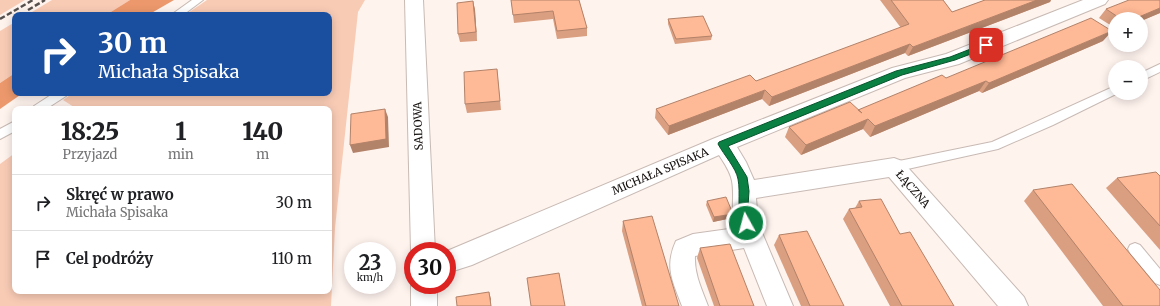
<!DOCTYPE html>
<html lang="pl">
<head>
<meta charset="utf-8">
<style>
  body { margin:0; font-family:Merriweather,serif; background:#f2f2f2; color:#202124; height:100vh; display:flex; flex-direction:column; font-size:15px; white-space:nowrap }
  * { box-sizing:border-box; margin:0 }
  p { font-size:13px; color:#757577 }
  .icon { flex:none; width:22px; height:22px; fill:none; stroke:currentColor; stroke-width:2; stroke-linecap:round; stroke-linejoin:round }
  .map { position:relative; flex:1; overflow:hidden }
  .side { position:absolute; left:12px; top:106px; width:320px; height:188px; display:flex; flex-direction:column; background:#fff; border-radius:8px; box-shadow:0 2px 10px #0003 }
  .side>* { flex:none }
  .hud { position:absolute; left:12px; top:12px; width:320px; height:84px; border-radius:8px; box-shadow:0 2px 10px #0003; background:#1a4fa0; color:#fff; overflow:hidden }
  .buttons { position:absolute; left:1108px; top:12px; display:grid; gap:8px }
  .buttons a { display:grid; place-items:center; width:40px; height:40px; border-radius:50%; background:#fff; box-shadow:0 2px 10px #0003; font-size:20px }
  .speed { position:absolute; left:344px; top:242px; display:flex; gap:8px; font-size:20px; font-weight:700; text-align:center }
  .speed>* { display:grid; place-content:center; width:52px; height:52px; border-radius:50%; background:#fff; box-shadow:0 2px 10px #0003; line-height:1 }
  .speed small { font-size:10px; font-weight:400 }
  .speed .limit { border:6px solid #d22; background:#fff; color:#111 }
  .pin { position:absolute; display:grid; place-items:center; width:34px; height:34px; color:#fff; margin:-17px; border-radius:8px; box-shadow:0 2px 6px #0006 }
  .me { position:absolute; width:44px; margin:-22px; rotate:353deg; stroke-linejoin:round; filter:drop-shadow(0 0 3px #0008) }
  .turn { display:flex; align-items:center; gap:14px; height:84px; padding:0 20px; font-size:18px }
  .turn .icon { width:52px; height:52px; stroke-width:2.5 }
  .turn b { display:block; font-size:28px; line-height:34px }
  .eta { display:flex; justify-content:space-evenly; align-items:center; height:68px; text-align:center }
  .eta b { font-size:24px; font-weight:800; line-height:28px }
  ul { padding:0; list-style:none }
  li { display:flex; align-items:center; gap:12px; height:56px; padding:0 20px; border-top:1px solid #e0e0e0 }
  li div { flex:1 }
  li b { display:block; font-size:15px }
  li em { font-style:normal }
  .map>svg:first-child { display:block }
  .green { fill:#f8cbb5 }
  .forest { fill:#ec986c }
  .lines { fill:none; stroke-linecap:round; stroke-linejoin:round }
  .lane-casing { stroke:#c8bab4; stroke-width:2 }
  .street-casing { stroke:#c8bab4; stroke-width:2 }
  .lane { fill:#fff; fill-rule:evenodd }
  .street { fill:#fff; fill-rule:evenodd }
  .rail { stroke:#56504d; stroke-width:2.5; stroke-dasharray:5.5 2.5; stroke-linecap:butt }
  .wall { fill:#da9f81 }
  .shaded-wall { fill:#b28269 }
  .building { fill:#feb996; stroke:#b28269 }
  .route { fill:#0b8043; stroke:#07532c }
  .labels { text-anchor:middle; stroke-width:4; stroke-linejoin:round; paint-order:stroke }
  .street-label { font-size:11px; fill:#120e0c; stroke:#fff }
</style>
</head>
<body>
<div class="map">
<svg width="1160" height="306" viewBox="0 0 1160 306">
  <rect width="100%" height="100%" fill="#fff3ee"/>
  <g class="green">
    <polygon points="0,0 25,0 0,15"/>
    <polygon points="52,0 130,0 106,15 27,15"/>
    <polygon points="207,0 365,0 358,12 335,228 331,306 0,306 0,164 15,153 15,291 329,291 329,109 77,109 63,100 73,93 329,93 329,15 185,15"/>
    <polygon points="15,22 15,73 0,83 0,31"/>
  </g>
  <g class="forest">
    <polygon points="130,0 174,0 148,15 106,15"/>
    <polygon points="15,73 15,93 23,93 0,109 0,83"/>
  </g>
  <g class="lines">
    <g class="lane-casing">
      <g id="lane">
        <polygon points="192,0 203,0 183,15 171,15"/>
        <polygon points="1160,64 1160,72 1141,81 1141,73"/>
        <polygon points="1115,86 1115,93 1118,93 1053,125 998,149 894,172 890,170 888,167 890,164 894,162 992,142"/>
        <polygon points="54,93 68,93 66,96 46,109 32,109 34,106"/>
        <polygon points="15,121 15,131 0,139 0,129"/>
        <polygon points="1135,243 1140,245 1160,269 1160,285 1155,283 1130,253 1128,249 1130,245"/>
      </g>
    </g>
    <g class="street-casing">
      <g id="street">
        <polygon points="405,0 423,0 435,251 413,251 413,256 411,251"/>
        <path d="M1083,0H1108L1105,4L959,64L905,78L737,147L746,162L754,180L894,158L902,161L1024,297L1028,306H998L889,177L756,198L758,223L793,306H767L744,248L695,256C694,274 702,290 708,306H682C673,282 664,267 676,241L693,234L736,228C730,213 735,196 732,181C730,171 724,163 719,155L472,265L447,273V251L715,138L892,68L946,54Z"/>
        <polygon points="413,281 413,285 437,285 437,306 411,306 411,285"/>
      </g>
    </g>
    <use href="#lane" class="lane"/>
    <use href="#street" class="street"/>
    <g class="rail">
      <polyline points="28,10 45,0"/>
      <polyline points="0,19 33,0"/>
    </g>
  </g>
  <g class="wall">
    <polygon points="511,0 579,0 587,28 587,36 557,39 553,19 514,23"/>
    <polygon points="880,0 943,0 952,12 985,0 1051,0 1050,2 908,56 905,53 769,106 762,99 668,135 655,118 656,109 756,81 901,28"/>
    <polygon points="1160,0 1160,13 1141,21 1141,19 1115,19 1115,28 1099,18 1106,9"/>
    <polygon points="473,1 475,10 477,41 460,42 458,34"/>
    <polygon points="668,19 712,36 711,40 675,44 668,24"/>
    <polygon points="1103,41 982,93 979,91 870,137 863,129 801,155 785,137 789,127 858,110 946,78"/>
    <polygon points="497,69 501,110 467,113 465,104"/>
    <polygon points="1160,176 1160,250 1106,188 1117,178"/>
    <polygon points="1033,190 1160,306 1103,306 1024,201"/>
    <polygon points="707,201 733,214 732,218 713,222 706,205"/>
    <polygon points="859,201 900,234 954,306 890,306 843,219 849,209 855,208"/>
    <polygon points="623,221 679,306 642,306 622,231"/>
    <polygon points="779,235 844,306 801,306 774,245"/>
    <polygon points="700,248 754,306 714,306 697,258"/>
  </g>
  <g class="shaded-wall">
    <polygon points="1037,0 1051,0 1050,2 908,56 913,47"/>
    <polygon points="473,1 475,10 477,41 476,32"/>
    <polygon points="1160,8 1160,13 1141,21 1141,19 1134,19"/>
    <polygon points="1112,31 1103,41 982,93 989,83"/>
    <polygon points="910,44 905,53 769,106 772,97"/>
    <polygon points="986,81 979,91 870,137 875,126"/>
    <polygon points="765,90 762,99 668,135 669,126"/>
    <polygon points="385,109 388,117 389,147 353,153 350,145"/>
    <polygon points="868,119 863,129 801,155 806,145"/>
    <polygon points="733,214 732,218 713,222 714,217"/>
    <polygon points="489,292 491,299 491,306"/>
  </g>
  <g class="building">
    <polygon points="511,0 579,0 587,28 557,31 553,11 513,15"/>
    <polygon points="891,0 943,0 952,12 985,0 1037,0 913,47 910,44 772,97 765,90 669,126 656,109 750,75 756,81 909,24"/>
    <polygon points="1129,0 1160,0 1160,8 1134,19 1121,19 1106,9"/>
    <polygon points="473,1 476,32 458,34 457,3"/>
    <polygon points="703,16 712,36 676,39 668,19"/>
    <polygon points="1091,18 1112,31 989,83 986,81 875,126 868,119 806,145 789,127 850,102 862,113 858,110 942,75 946,78"/>
    <polygon points="497,69 500,101 465,104 464,72"/>
    <polygon points="385,109 386,139 350,145 351,114"/>
    <polygon points="1156,172 1160,176 1160,226 1117,178"/>
    <polygon points="1072,184 1160,290 1160,306 1123,306 1033,190"/>
    <polygon points="726,197 733,214 714,217 707,201"/>
    <polygon points="881,199 900,234 910,232 954,306 902,306 849,209 862,207 859,201"/>
    <polygon points="652,216 679,306 646,306 623,221"/>
    <polygon points="807,231 844,306 810,306 779,235"/>
    <polygon points="730,244 754,306 720,306 700,248"/>
    <polygon points="559,273 565,306 531,306 527,278"/>
    <polygon points="489,292 491,306 457,306 456,297"/>
  </g>
  <path class="route" d="M986,43L989,44V47L955,60L902,75L728,146L747,177L749,191L748,206L751,223L750,226L746,227L743,226C736,212 741,194 738,179C736,168 724,155 718,144L719,142L896,71L950,57Z"/>
  <g class="labels">
    <g class="street-label">
      <text transform="translate(418 126) rotate(-92)" y="4">SADOWA</text>
      <text transform="translate(660 171) rotate(-23)" y="4">MICHAŁA SPISAKA</text>
      <text transform="translate(913 189) rotate(49)" y="4">ŁĄCZNA</text>
    </g>
  </g>
</svg>
<div class="buttons">
<a>+</a>
<a>−</a>
</div>
<div class="speed"><div>23<small>km/h</small></div><div class="limit">30</div></div>
<div class="pin" style="left:986px;top:45px;background:#d93025"><svg class="icon" aria-label="arrive" viewBox="0 0 24 24"><path d="M6 21V4h12l-3 4 3 4H6"/></svg></div>
<svg class="me" style="left:746px;top:223px" viewBox="-20 -20 40 40"><circle r="17" fill="#0b8043" stroke="#fff" stroke-width="3"/><path d="M0-11L8 9 0 5-8 9z" fill="#fff"/></svg>
<div class="hud">
<div class="turn"><svg class="icon" aria-label="right" viewBox="0 0 24 24"><path d="M7 20v-9h11M14 6l5 5-5 5"/></svg><div><b>30 m</b>Michała Spisaka</div></div>
</div>
<section class="side">
<div class="eta">
<div><b>18:25</b><p>Przyjazd</p></div>
<div><b>1</b><p>min</p></div>
<div><b>140</b><p>m</p></div>
</div>
<ul>
<li><svg class="icon" aria-label="right" viewBox="0 0 24 24"><path d="M7 20v-9h11M14 6l5 5-5 5"/></svg><div><b>Skręć w prawo</b><p>Michała Spisaka</p></div><em>30 m</em></li>
<li><svg class="icon" aria-label="arrive" viewBox="0 0 24 24"><path d="M6 21V4h12l-3 4 3 4H6"/></svg><div><b>Cel podróży</b></div><em>110 m</em></li>
</ul>
</section>
</div>
</body>
</html>
